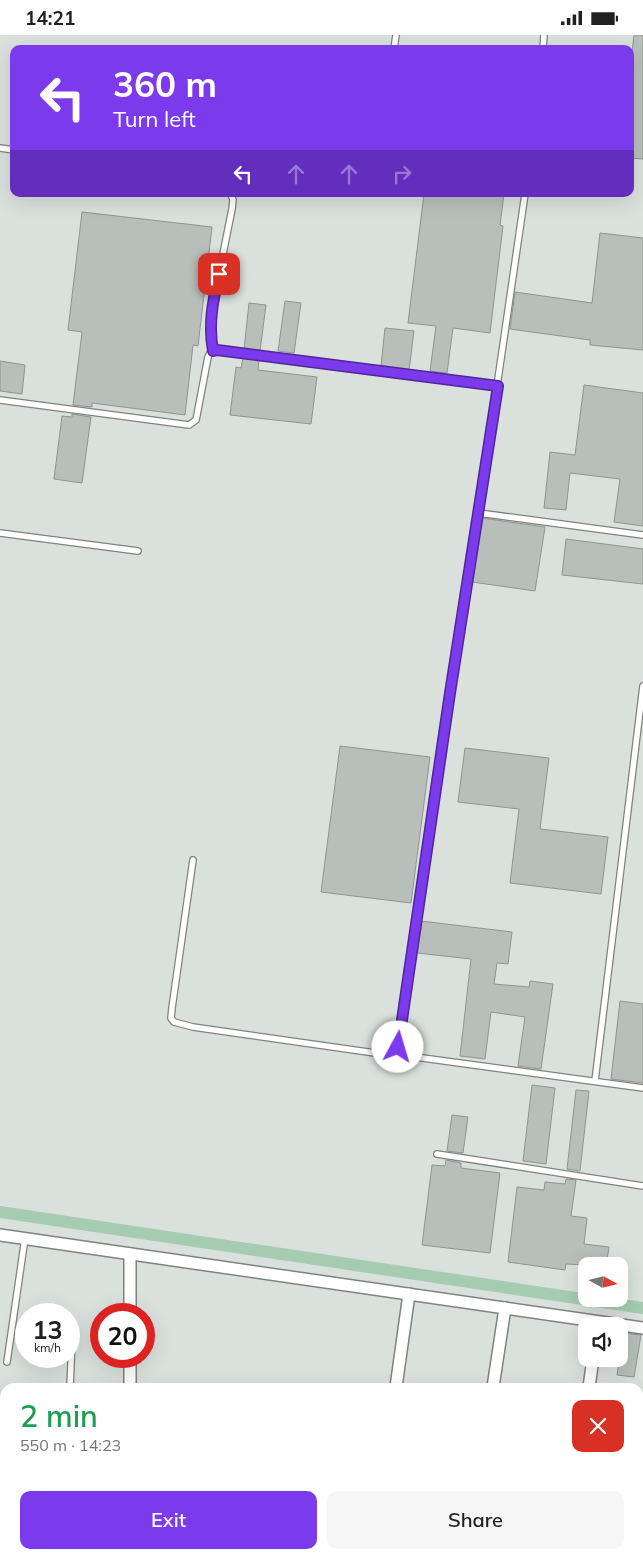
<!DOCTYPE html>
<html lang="en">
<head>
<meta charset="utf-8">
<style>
  body { margin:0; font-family:Mulish,sans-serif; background:#f6f6f6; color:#202124; height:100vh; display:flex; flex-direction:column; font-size:19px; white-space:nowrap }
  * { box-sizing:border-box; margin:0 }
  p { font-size:16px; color:#757577 }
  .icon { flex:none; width:28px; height:28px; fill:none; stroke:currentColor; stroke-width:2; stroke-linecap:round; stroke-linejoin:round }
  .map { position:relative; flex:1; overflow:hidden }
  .sheet { position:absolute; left:0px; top:1348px; width:644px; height:176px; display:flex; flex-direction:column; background:#fff; border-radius:15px 15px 0 0; box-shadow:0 5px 20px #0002 }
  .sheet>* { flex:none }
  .top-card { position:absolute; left:10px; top:10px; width:624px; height:152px; border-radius:10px; box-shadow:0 5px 20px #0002; background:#7c3aed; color:#fff; overflow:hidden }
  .needle { width:32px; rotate:98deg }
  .controls { position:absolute; left:578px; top:1222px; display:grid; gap:10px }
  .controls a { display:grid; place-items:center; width:50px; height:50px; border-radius:10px; background:#fff; box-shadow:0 5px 20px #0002; font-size:25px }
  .speed { position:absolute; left:15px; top:1268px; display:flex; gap:10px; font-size:25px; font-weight:700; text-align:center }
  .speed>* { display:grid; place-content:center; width:65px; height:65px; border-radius:50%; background:#fff; box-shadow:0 5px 20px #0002; line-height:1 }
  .speed small { font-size:12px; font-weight:400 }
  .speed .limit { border:8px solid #d22; background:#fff; color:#111 }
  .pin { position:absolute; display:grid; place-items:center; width:42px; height:42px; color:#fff; margin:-21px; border-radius:10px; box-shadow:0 2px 8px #0006 }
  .me { position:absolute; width:55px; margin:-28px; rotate:6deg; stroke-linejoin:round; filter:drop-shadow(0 0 4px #0008) }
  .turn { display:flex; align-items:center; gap:18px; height:105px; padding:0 20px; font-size:22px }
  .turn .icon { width:65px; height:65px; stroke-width:2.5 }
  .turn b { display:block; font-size:35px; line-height:42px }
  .lanes { display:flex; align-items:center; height:48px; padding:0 20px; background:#0003; justify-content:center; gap:25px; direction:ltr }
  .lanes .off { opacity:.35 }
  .round { display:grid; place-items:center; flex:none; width:52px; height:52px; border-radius:10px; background:#f6f6f6 }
  .summary { display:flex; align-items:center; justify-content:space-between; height:85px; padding:0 20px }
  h1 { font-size:30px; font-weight:600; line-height:38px; color:#1e9e55 }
  .button { display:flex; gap:10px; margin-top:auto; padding:10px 20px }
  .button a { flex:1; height:58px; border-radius:10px; background:#7c3aed; color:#fff; font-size:20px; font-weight:600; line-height:58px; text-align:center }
  .button a+a { background:#f6f6f6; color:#202124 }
  .status { display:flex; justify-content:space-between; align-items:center; height:35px; padding:0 25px; background:#fff; direction:ltr }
  .status svg { height:14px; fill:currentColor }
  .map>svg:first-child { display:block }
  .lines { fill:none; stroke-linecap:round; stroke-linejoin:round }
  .canal { stroke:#a5ccb1; stroke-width:12 }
  .building { fill:#b8bfba; stroke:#8e948f }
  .lane-casing { stroke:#7d837f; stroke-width:8 }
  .street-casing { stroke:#7d837f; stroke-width:14 }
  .lane { stroke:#fff; stroke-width:5.5 }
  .street { stroke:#fff; stroke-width:11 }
  .route-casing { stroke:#51269a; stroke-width:12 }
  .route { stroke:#7c3aed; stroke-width:9 }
</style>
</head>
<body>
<div class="status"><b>14:21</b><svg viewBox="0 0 49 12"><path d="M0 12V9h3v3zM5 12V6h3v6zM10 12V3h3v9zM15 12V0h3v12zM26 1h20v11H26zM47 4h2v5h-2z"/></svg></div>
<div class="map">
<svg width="643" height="1523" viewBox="0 0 643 1523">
  <rect width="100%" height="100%" fill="#dae1dc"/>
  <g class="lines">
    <polyline class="canal" points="0,1177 643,1273"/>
  </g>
  <g class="building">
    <polygon points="634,0 643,0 643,124 630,123 630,34"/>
    <polygon points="424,159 504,159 500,190 503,191 490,298 453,293 447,338 430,336 436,291 408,288"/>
    <polygon points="82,177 212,192 198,311 193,310 185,380 92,368 92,372 73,370 82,297 68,295"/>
    <polygon points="600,198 643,203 643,315 590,310 590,305 510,294 515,257 592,268"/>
    <polygon points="285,266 301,268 294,318 278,316"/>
    <polygon points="249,268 266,270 260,316 244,314"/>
    <polygon points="385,293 414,296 409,335 381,331"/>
    <polygon points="243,323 259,325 258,335 317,342 311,389 230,380 236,332 241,333"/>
    <polygon points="0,326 25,330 22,359 0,356"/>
    <polygon points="584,350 643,358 643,491 614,487 620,444 570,438 566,475 544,473 550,417 575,420"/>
    <polygon points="72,379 91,382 82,448 54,444 62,381 72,382"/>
    <polygon points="482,483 545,492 535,556 472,547"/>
    <polygon points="566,504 643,514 643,549 562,540"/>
    <polygon points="340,711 430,722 411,868 321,857"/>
    <polygon points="465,713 549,723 540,794 608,802 601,859 510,848 519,774 458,767"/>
    <polygon points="421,886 512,897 508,929 497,928 494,949 529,952 530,946 553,949 541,1034 518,1031 525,982 491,977 485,1024 460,1021 471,924 417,918"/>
    <polygon points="620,966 643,969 643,1048 611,1044"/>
    <polygon points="532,1050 555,1053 546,1129 523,1126"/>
    <polygon points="576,1055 589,1056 580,1136 567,1134"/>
    <polygon points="452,1080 468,1082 463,1118 447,1116"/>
    <polygon points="446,1125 461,1128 461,1133 500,1138 490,1218 422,1210 432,1130 445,1131"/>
    <polygon points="566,1144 576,1145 571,1181 587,1183 584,1209 609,1212 606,1231 566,1229 565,1235 508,1227 517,1152 544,1155 545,1147 565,1149"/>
    <polygon points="623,1298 641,1300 634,1342 617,1340"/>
  </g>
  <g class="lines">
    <g class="lane-casing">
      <g id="lane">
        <polyline points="394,14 396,0"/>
        <polyline points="543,14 544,0"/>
        <polyline points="0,113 14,115"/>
        <polyline points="525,159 497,351 450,658 398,1012 401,1017 408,1021 643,1053"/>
        <polyline points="213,316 211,304 210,284 232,174 233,165 231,159"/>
        <polyline points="0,365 189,390 196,385 197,380 208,322 210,318 217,315 497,351"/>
        <polyline points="479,478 643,500"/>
        <polyline points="0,498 138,516"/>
        <polyline points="193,825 172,973 171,983 174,987 193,992 375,1018 391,1020 401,1017"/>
        <polyline points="595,1046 643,651"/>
        <polyline points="437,1119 643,1151"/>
        <polyline points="7,1327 25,1203"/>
        <polyline points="70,1352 72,1305"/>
      </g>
    </g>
    <g class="street-casing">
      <g id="street">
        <polyline points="0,1200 643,1293"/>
        <polyline points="130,1279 130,1219"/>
        <polyline points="130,1352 130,1321"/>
        <polyline points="396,1352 409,1259"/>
        <polyline points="493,1352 505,1273"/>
        <polyline points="589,1352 593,1324"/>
        <polyline points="639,1395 643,1395"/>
        <polyline points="0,1467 5,1464"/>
        <polyline points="639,1514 643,1514"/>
        <polyline points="131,1519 158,1523"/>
        <polyline points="47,1523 48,1519"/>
        <polyline points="187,1523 187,1519"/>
        <polyline points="253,1523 254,1519"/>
        <polyline points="301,1523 302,1519"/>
        <polyline points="371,1523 372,1519"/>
        <polyline points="468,1523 468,1519"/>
        <polyline points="563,1523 563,1519"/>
      </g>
    </g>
    <use href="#lane" class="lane"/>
    <use href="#street" class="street"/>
  </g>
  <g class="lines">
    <g class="route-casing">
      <path id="route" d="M219,239C213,265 208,289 213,316L217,315L498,351L450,658L398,1012"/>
    </g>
    <use href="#route" class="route"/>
  </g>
</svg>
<div class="controls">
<a><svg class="needle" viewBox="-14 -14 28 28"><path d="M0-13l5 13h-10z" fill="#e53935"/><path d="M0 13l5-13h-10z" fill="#757577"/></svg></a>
<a><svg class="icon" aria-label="sound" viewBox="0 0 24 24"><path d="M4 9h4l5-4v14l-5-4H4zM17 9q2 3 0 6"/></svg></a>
</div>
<div class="speed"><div>13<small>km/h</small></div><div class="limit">20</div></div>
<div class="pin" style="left:219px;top:239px;background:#d93025"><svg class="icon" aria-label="arrive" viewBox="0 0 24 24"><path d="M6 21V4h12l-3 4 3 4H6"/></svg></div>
<svg class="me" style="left:398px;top:1012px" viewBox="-20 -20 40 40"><circle r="19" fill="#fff"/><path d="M0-13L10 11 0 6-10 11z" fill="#7c3aed"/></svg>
<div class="top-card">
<div class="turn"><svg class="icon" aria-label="left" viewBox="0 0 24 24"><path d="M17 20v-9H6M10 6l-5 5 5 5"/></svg><div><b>360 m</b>Turn left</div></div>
<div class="lanes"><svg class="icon" aria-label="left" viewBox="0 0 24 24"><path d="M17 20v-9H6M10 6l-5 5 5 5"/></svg><svg class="icon off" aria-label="ahead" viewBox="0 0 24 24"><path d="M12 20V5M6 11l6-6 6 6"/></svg><svg class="icon off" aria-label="ahead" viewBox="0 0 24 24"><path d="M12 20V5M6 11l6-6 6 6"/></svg><svg class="icon off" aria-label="right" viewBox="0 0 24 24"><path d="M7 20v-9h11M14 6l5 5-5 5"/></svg></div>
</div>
<section class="sheet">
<div class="summary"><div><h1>2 min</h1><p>550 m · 14:23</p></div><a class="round" style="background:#d93025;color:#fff"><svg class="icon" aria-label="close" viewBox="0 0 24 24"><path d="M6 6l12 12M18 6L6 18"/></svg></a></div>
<div class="button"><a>Exit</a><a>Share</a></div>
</section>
</div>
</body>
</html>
